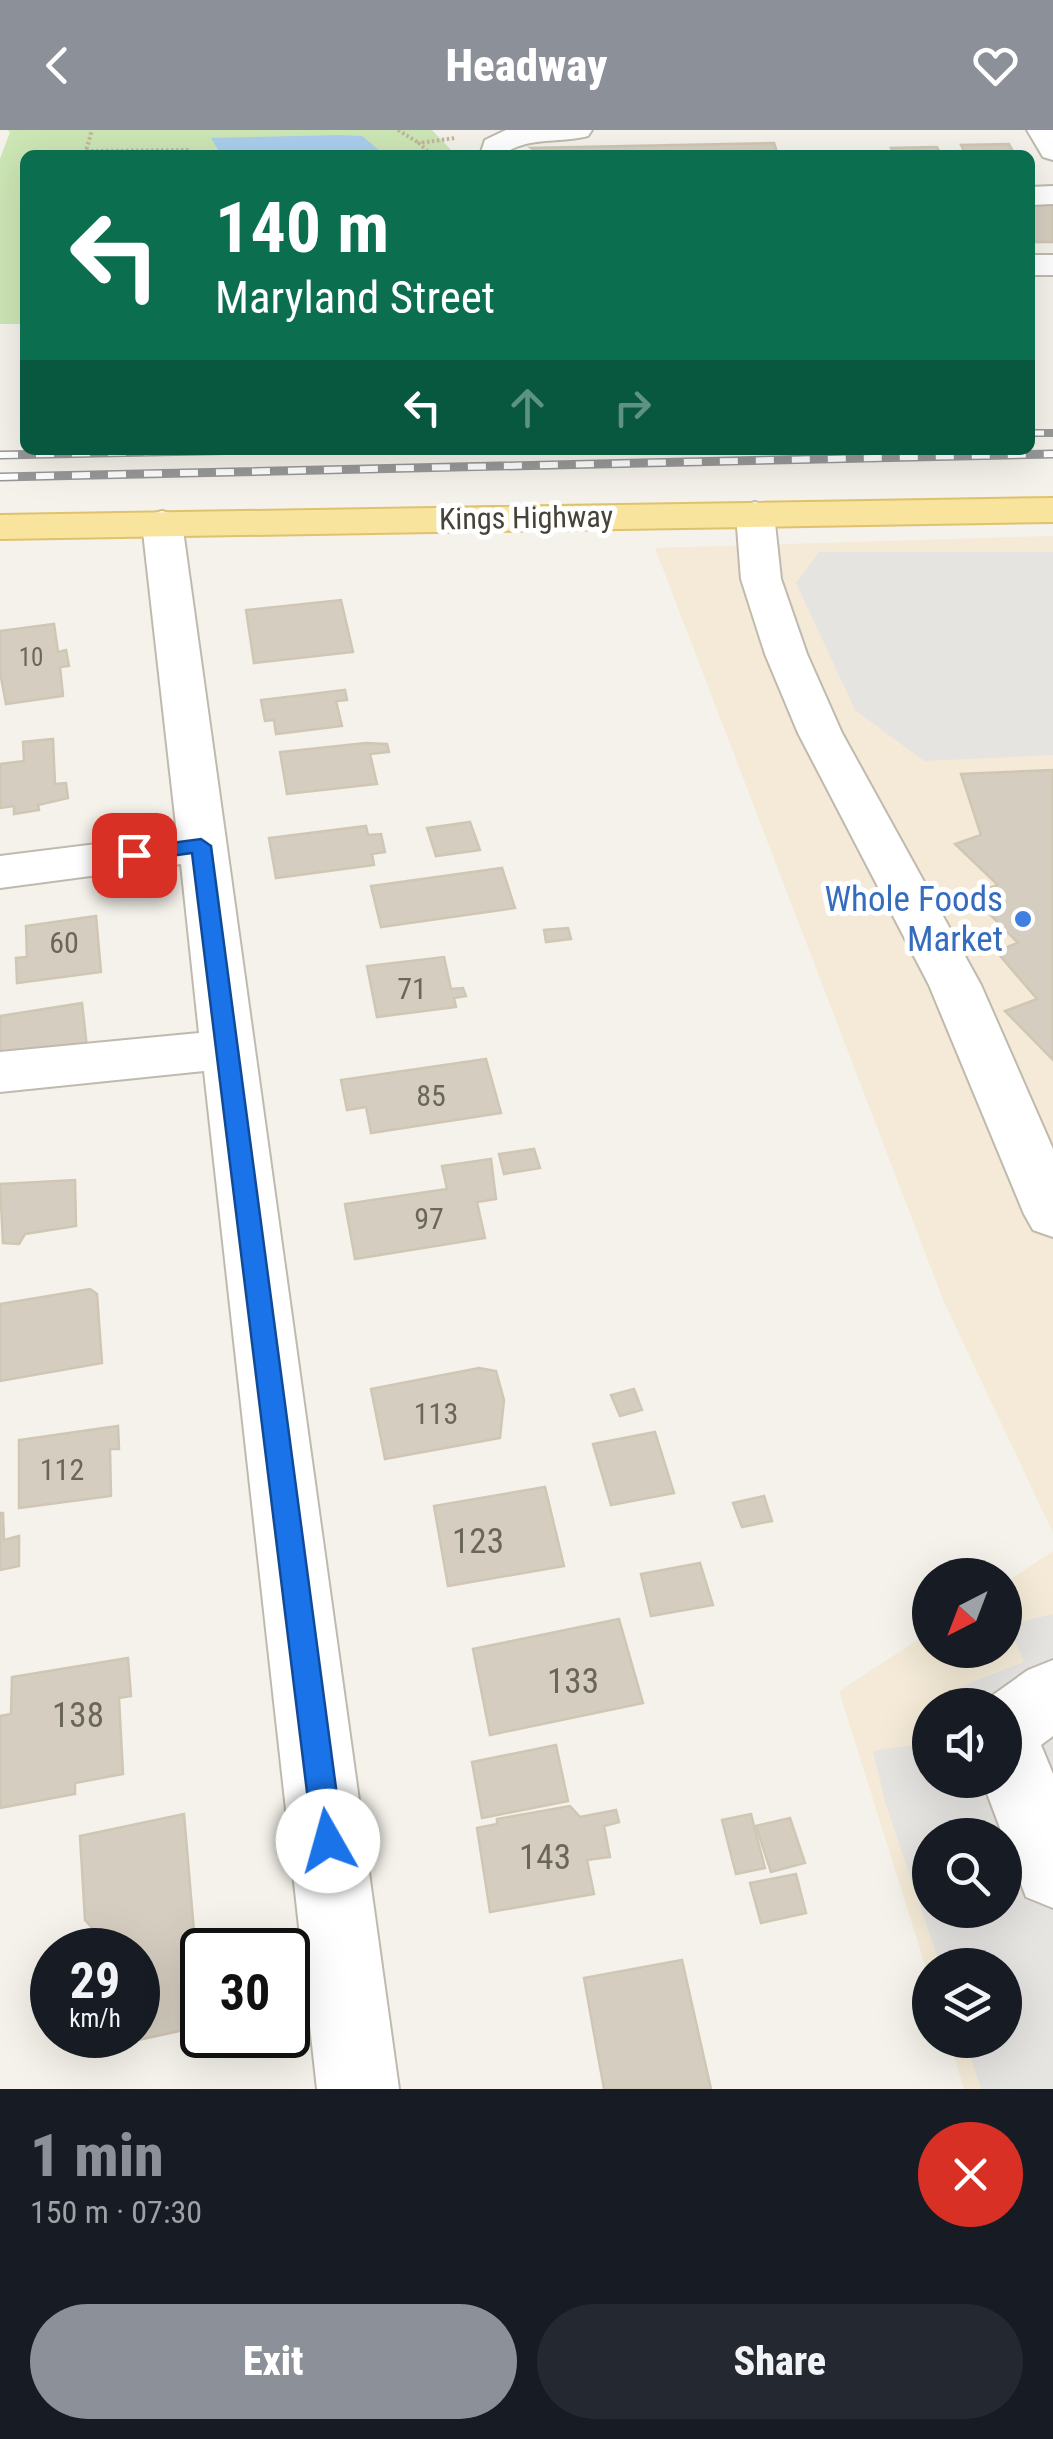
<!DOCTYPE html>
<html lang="en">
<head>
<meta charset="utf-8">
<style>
  body { margin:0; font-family:"Roboto Condensed",sans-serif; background:#242831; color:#f1f3f6; height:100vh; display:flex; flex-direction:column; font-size:38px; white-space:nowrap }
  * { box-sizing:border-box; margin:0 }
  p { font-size:32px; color:#9ea1a6 }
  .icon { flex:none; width:55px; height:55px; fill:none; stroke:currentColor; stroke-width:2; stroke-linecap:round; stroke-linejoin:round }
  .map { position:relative; height:1959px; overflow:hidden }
  .details { display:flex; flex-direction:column; background:#171b24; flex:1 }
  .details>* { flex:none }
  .hud { position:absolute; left:20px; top:20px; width:1015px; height:305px; border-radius:15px; box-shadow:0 10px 40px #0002; background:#0b6e4f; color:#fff; overflow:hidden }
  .needle { width:65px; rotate:222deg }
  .tools { position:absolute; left:912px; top:1428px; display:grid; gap:20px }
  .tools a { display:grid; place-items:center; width:110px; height:110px; border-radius:50%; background:#171b24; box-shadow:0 10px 40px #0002; font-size:50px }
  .speed { position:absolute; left:30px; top:1798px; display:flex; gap:20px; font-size:50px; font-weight:700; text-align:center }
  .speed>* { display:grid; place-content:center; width:130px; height:130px; border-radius:50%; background:#171b24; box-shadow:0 10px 40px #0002; line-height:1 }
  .speed small { font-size:25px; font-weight:400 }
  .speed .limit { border:5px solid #111; border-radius:15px; background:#fff; color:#111 }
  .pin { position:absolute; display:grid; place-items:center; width:85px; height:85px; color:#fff; margin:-42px; border-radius:20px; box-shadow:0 5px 15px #0006 }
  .me { position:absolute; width:110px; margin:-55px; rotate:353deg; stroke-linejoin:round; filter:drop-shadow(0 0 8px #0008) }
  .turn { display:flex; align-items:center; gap:35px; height:210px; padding:0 30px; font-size:45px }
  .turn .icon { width:130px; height:130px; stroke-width:2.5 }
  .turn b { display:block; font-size:70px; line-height:85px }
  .lanes { display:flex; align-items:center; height:95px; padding:0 30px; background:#0003; justify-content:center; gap:50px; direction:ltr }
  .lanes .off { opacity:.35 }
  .round { display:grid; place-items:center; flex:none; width:105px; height:105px; border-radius:52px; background:#242831 }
  .headline { display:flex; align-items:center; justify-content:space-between; height:170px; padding:0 30px }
  h1 { font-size:60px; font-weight:800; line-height:75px; color:#8c9099 }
  .cta { display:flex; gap:20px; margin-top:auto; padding:20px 30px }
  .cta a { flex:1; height:115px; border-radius:60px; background:#8c9099; color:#fff; font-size:40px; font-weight:800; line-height:115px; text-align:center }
  .cta a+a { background:#242831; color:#f1f3f6 }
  header { display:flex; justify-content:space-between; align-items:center; height:130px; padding:0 30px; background:#8c9099; color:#fff; font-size:45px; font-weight:800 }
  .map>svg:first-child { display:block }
  .commercial { fill:#f4ead7; fill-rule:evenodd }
  .green { fill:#cde6b5 }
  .parking { fill:#e6e4e1; fill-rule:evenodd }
  .water { fill:#aaceed }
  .building { fill:#d5cec0; stroke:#d0c6b4; stroke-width:2.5 }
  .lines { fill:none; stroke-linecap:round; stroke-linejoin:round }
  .minor-casing { stroke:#bfbaad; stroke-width:4 }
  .major-casing { stroke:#dec26e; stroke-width:4 }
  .path { stroke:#c0b69f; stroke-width:4; stroke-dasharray:2.5 2.5; stroke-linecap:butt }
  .minor { fill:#fff; fill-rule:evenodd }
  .major { fill:#f9e49e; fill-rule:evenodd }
  .rail-far1-casing { stroke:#989898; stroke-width:8 }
  .rail-casing { stroke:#989898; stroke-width:9 }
  .rail-far1 { stroke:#fff; stroke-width:5; stroke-dasharray:14; stroke-linecap:butt }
  .rail { stroke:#fff; stroke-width:6; stroke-dasharray:18; stroke-linecap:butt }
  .route { fill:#1a73e8; stroke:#114b97; stroke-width:2.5 }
  .shop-dot { fill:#3f7fe0; stroke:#fff; stroke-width:4 }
  .labels { text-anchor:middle; stroke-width:10; stroke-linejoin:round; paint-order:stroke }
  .far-number-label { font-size:25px; fill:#6b665a }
  .far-street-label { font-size:30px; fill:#484338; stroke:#fff }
  .number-label { font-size:30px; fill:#6b665a }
  .shop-label { font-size:35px; fill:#366cbe; stroke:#fff; text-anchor:end }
  .near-number-label { font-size:35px; fill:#6b665a }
</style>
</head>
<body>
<header><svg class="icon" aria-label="back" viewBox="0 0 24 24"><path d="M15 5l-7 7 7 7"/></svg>Headway<svg class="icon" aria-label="heart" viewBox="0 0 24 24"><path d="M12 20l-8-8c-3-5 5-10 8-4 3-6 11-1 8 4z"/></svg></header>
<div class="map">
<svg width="1053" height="1959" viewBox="0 0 1053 1959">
  <rect width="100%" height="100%" fill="#f4f2ea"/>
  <g class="commercial">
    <polygon points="1053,406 1053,1403 944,1172 655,418"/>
    <path d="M1053,1421V1959H964L949,1910H1005V1835H930V1851L839,1561L930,1502V1520H1005V1453ZM930,1575H1005V1650H930ZM930,1705H1005V1780H930Z"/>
  </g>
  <polygon class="green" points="7,0 432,0 456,25 25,25 25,194 0,194 0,29 10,2"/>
  <g class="parking">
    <polygon points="819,422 1053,422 1053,625 924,631 855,580 796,453"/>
    <path d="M1053,1484V1959H981L965,1910H1005V1835H940L885,1672L873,1621L921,1614L928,1576L974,1551L1024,1532L1008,1495ZM930,1575H1005V1650H930ZM930,1705H1005V1780H930Z"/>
  </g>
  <polygon class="water" points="341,5 362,6 385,25 221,25 211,8"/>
  <g class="building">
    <polygon points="774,13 778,25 541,25 531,18"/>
    <polygon points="1009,14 1015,25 966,25 961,15"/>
    <polygon points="937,17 941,25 895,25 891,18"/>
    <rect x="1030" y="72" width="23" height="40"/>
    <polygon points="341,470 353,522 254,533 246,480"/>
    <polygon points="54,494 58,522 66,520 69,536 60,537 63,566 6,574 0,542 0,501"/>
    <polygon points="345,560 347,570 336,571 342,596 276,604 274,590 265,591 261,570"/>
    <polygon points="53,609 55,654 66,653 68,668 38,675 39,680 14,684 14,676 0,678 0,634 24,631 23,612"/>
    <polygon points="366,613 387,614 389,622 370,624 377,654 287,664 280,622"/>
    <polygon points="1053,640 1053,930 1005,881 1037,869 996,821 1018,813 970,764 998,755 955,714 981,705 961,644"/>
    <polygon points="470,692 480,720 436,726 427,698"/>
    <polygon points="366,696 368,705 381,704 385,722 372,724 374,735 276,748 269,708"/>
    <polygon points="502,738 515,778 381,797 371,756"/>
    <polygon points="96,786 101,842 17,853 16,828 27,827 26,796"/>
    <polygon points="568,798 571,809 546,812 544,800"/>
    <polygon points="444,827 451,859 463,858 466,866 454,868 456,877 377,887 367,836"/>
    <polygon points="82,873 87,918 0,933 0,886"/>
    <polygon points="486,929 501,983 371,1003 366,977 347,980 341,950"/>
    <polygon points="534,1019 540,1038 504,1044 499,1024"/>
    <polygon points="491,1029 496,1069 477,1072 485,1108 355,1129 345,1074 447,1059 442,1036"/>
    <polygon points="75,1050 76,1096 25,1104 19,1114 3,1113 0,1054"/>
    <polygon points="90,1159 97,1164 102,1233 0,1251 0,1174"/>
    <polygon points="479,1238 496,1241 504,1270 500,1308 385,1329 371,1259"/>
    <polygon points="634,1259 642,1280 620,1286 611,1265"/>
    <polygon points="118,1296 119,1319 110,1319 111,1366 19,1378 19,1310"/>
    <polygon points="655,1302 674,1363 611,1375 593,1314"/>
    <polygon points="545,1357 564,1436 448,1456 434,1376"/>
    <polygon points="764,1366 772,1391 742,1397 733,1373"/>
    <polygon points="0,1383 3,1383 4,1410 19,1406 19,1436 0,1440"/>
    <polygon points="700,1433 713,1475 651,1486 641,1444"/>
    <polygon points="619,1489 643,1573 490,1605 473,1519"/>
    <polygon points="128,1528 131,1566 119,1568 123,1644 75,1653 75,1664 0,1678 0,1586 11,1584 12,1547"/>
    <polygon points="556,1615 568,1671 482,1688 472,1632"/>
    <polygon points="570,1676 580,1687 616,1680 619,1692 604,1696 610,1727 587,1730 594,1764 490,1782 477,1698 497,1694 497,1689"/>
    <polygon points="184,1684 202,1896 102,1918 101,1905 138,1905 138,1820 96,1820 94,1800 85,1790 80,1706"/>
    <polygon points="751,1684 765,1738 736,1744 722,1690"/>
    <polygon points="790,1688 805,1733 771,1742 756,1696"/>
    <polygon points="796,1744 806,1783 761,1793 750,1753"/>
    <polygon points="682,1830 711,1959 604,1959 584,1848"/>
  </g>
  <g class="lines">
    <g class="minor-casing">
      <g id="minor">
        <path d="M592,0L588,6C562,13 535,7 510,20V25H480L485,10L506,0Z"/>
        <polygon points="1027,0 1053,0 1053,30 1043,27"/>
        <polygon points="1053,56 1053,74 1030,75 1030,57"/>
        <rect x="1030" y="125" width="23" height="20"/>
        <polygon points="755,372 769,376 774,384 781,449 807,524 842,603 981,855 1053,1019 1053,1107 1033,1100 1024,1084 929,855 798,603 765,524 741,449 736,384 741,376"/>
        <polygon points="162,381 176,385 182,393 399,1959 317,1959 204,941 0,962 0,922 199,903 181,734 0,758 0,726 177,704 142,393 148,385"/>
        <polygon points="1053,1530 1053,1606 1041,1615 1053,1644 1053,1778 1026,1767 982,1650 1005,1650 1005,1575 979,1575 1028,1540"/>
      </g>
    </g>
    <g class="major-casing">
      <polygon id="major" points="1053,368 1053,392 0,409 0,385"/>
    </g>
    <g class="path">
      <polyline points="398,0 419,13"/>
      <polyline points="86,21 190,20 189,25"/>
      <polyline points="85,24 92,0"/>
      <polyline points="431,25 419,13 455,8"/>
    </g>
    <use href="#minor" class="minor"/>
    <use href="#major" class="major"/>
    <g class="rail-far1-casing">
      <polyline id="rail-far1" points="1030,303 1053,303"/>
    </g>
    <g class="rail-casing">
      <g id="rail">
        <polyline points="0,325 251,320"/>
        <polyline points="0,347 1053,324"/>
      </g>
    </g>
    <use href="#rail-far1" class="rail-far1"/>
    <use href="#rail" class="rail"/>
  </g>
  <polygon class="route" points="201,709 211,716 343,1711 339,1722 328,1727 317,1722 313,1711 192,723 134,731 124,725 134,718"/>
  <circle class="shop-dot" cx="1023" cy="789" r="10"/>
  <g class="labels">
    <g class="far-number-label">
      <text x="31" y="536">10</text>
    </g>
    <g class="far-street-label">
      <text transform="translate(526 388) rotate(-1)" y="10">Kings Highway</text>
    </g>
    <g class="number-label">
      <text x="64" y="823">60</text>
      <text x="412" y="869">71</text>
      <text x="431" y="976">85</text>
      <text x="429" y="1099">97</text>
      <text x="436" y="1294">113</text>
      <text x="62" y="1350">112</text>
    </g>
    <g class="shop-label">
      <text x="1003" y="781">Whole Foods<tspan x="1003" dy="40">Market</tspan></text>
    </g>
    <g class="near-number-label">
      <text x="478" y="1423">123</text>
      <text x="573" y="1563">133</text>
      <text x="78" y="1597">138</text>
      <text x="545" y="1739">143</text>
    </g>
  </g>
</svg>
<div class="tools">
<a><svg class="needle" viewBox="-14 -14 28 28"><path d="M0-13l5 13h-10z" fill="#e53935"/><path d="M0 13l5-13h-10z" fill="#9ea1a6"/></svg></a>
<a><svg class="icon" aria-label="sound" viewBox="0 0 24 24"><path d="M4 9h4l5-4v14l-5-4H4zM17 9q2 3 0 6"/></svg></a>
<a><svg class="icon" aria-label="search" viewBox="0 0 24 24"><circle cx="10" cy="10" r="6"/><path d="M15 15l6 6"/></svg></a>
<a><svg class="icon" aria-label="layers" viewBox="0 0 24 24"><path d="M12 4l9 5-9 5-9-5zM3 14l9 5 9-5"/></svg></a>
</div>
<div class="speed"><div>29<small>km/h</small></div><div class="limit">30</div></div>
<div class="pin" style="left:134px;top:725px;background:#d93025"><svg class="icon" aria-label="arrive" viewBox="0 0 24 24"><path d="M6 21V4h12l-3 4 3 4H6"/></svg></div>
<svg class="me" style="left:328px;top:1711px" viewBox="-20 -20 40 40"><circle r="19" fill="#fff"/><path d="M0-13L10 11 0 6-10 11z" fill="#1a73e8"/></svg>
<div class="hud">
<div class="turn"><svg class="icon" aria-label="left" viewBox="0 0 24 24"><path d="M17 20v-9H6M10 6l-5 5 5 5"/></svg><div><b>140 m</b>Maryland Street</div></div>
<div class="lanes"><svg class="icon" aria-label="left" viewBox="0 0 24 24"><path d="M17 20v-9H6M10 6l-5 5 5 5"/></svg><svg class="icon off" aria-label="ahead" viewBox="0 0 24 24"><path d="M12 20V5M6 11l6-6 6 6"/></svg><svg class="icon off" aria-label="right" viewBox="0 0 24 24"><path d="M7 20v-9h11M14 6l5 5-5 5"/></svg></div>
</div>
</div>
<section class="details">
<div class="headline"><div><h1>1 min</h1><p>150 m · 07:30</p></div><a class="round" style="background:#d93025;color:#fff"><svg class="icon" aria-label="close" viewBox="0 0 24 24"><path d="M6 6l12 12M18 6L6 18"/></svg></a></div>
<div class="cta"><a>Exit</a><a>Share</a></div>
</section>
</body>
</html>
